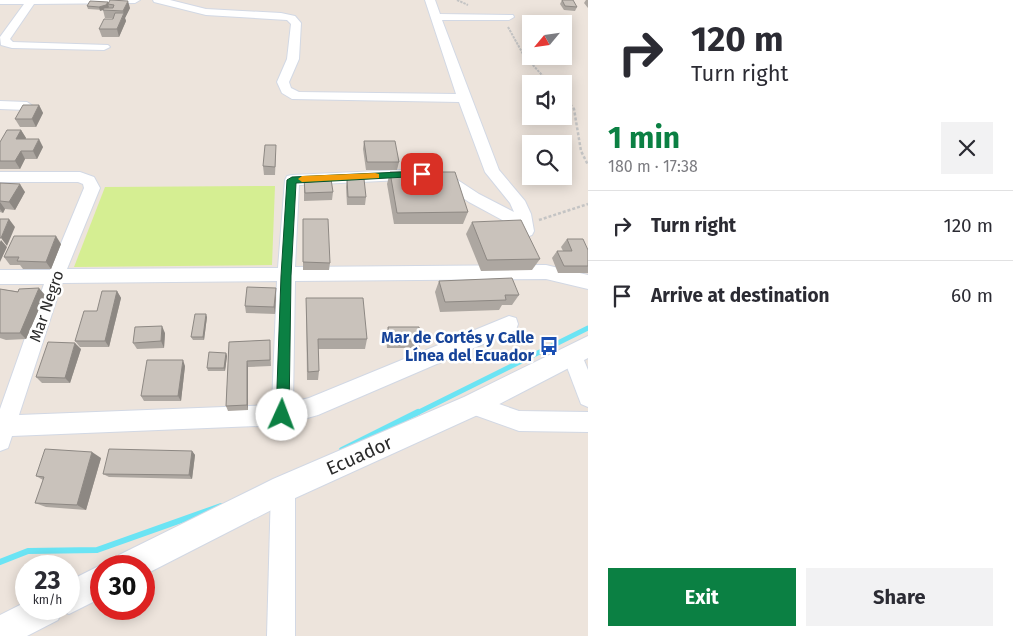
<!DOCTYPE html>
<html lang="en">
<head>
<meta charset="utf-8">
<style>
  body { margin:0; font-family:"Fira Sans",sans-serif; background:#f2f2f3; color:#2b2b33; height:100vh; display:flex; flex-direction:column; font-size:19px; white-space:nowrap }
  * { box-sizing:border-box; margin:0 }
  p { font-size:16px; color:#7c7c81 }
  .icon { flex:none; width:28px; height:28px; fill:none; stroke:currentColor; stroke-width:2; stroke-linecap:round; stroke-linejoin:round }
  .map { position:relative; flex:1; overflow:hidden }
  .side { display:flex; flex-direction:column; background:#fff; width:425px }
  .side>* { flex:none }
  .guide { background:#fff; color:#2b2b33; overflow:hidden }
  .needle { width:32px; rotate:241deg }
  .fabs { position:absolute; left:522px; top:15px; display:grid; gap:10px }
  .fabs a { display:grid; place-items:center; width:50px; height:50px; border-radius:0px; background:#fff; box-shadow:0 2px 12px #0003; font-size:25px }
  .speed { position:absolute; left:15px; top:555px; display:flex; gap:10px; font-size:25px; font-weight:700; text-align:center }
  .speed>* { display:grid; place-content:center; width:65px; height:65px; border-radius:50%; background:#fff; box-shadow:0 2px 12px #0003; line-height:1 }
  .speed small { font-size:12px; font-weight:400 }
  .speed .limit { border:8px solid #d22; background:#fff; color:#111 }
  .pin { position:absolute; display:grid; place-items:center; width:42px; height:42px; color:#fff; margin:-21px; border-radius:10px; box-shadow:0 2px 8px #0006 }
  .me { position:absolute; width:55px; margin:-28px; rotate:2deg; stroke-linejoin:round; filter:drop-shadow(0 0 4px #0008) }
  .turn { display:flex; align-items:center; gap:18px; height:105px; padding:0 20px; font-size:22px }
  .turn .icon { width:65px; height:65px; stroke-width:2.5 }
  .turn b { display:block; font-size:35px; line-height:42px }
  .round { display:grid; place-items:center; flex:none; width:52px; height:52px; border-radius:0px; background:#f2f2f3 }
  .head { display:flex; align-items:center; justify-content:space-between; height:85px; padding:0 20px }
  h1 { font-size:30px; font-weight:700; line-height:38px; color:#0b8043 }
  .action { display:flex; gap:10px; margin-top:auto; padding:10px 20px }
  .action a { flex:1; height:58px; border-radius:0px; background:#0b8043; color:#fff; font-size:20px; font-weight:700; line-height:58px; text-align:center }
  .action a+a { background:#f2f2f3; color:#2b2b33 }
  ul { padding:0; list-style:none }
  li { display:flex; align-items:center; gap:15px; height:70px; padding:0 20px; border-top:1px solid #e1e1e2 }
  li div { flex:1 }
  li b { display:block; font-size:19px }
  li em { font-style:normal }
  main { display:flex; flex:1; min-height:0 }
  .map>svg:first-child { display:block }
  .pitch { fill:#d5ee92 }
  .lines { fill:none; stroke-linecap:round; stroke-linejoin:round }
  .stream-far1 { stroke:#6be4f4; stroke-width:5 }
  .stream { stroke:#6be4f4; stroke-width:6 }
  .minor-casing { stroke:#d2d8e4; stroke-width:2 }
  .tertiary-casing { stroke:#d2d8e4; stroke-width:2 }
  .path-far1 { stroke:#c4c4c4; stroke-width:2; stroke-dasharray:2.5 1; stroke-linecap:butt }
  .path { stroke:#c4c4c4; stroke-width:2.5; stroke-dasharray:3 2; stroke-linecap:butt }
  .minor { fill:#fff; fill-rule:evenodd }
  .tertiary { fill:#fff; fill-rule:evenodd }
  .wall { fill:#ada7a1 }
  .shaded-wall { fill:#8d8883 }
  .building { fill:#c9c2bb; stroke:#8d8883 }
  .route { fill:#0b8043; stroke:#07532c }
  .slow { fill:#f59e0b }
  .labels { text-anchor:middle; stroke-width:5; stroke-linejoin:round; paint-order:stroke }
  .street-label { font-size:16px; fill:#2b2b2b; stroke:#fff }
  .transit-label { font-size:16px; font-weight:bold; fill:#164399; stroke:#fff; text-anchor:end }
  .near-street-label { font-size:19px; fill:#2b2b2b; stroke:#fff }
</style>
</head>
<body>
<main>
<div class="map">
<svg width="588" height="636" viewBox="0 0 588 636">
  <rect width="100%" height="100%" fill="#ede4dc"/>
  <polygon class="pitch" points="275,186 272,265 74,267 105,187"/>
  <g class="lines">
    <polyline class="stream-far1" points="415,414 588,328"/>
    <g class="stream">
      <polyline points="342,450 418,412"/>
      <polyline points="0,562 28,551 97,550 221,506"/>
    </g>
    <g class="minor-casing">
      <g id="minor">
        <polygon points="0,0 140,0 135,3 34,4 10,39 13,42 108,45 110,47 104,50 12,48 1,45 0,37 24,4 0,4"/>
        <path d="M153,0H170L206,9L281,13L295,16L301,23L299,59L289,82L291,88L299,92L456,94L425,0H435L440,14L513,15L514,17L509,20H442L499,170L525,201L531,214L534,231L532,235L526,237L520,235L517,228L469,202L440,183L422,179L299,185L295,267L546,265L588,275V289L546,279L295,281L293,402L309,398L509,316L516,318L518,324L516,330L318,415L282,425L12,436L8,448L0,451V409L44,284H0V270H50L84,188L83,184L78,182H0V172H80L94,177L100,188L67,269L278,268L285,180L287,176L292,175L422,169L450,175L479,194L514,212L510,203L485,172L459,102L292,99L282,93L277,82L287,59L291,24L287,20L206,15L154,2ZM277,281L272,405L19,415L62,283Z"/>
        <polygon points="0,101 27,102 33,106 27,110 0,109"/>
        <polygon points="572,345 579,348 588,370 588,407 581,404 562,354 565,348"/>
        <polygon points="473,395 519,411 588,412 588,432 519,431 466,412 462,405 466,398"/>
        <polygon points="283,477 291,481 295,489 295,636 267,636 271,489 275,481"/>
      </g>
    </g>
    <g class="tertiary-casing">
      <g id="tertiary">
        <polygon points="588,336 588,358 482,413 293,499 144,575 144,566 115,566 119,555 273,479 464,397"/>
        <polygon points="101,565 103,566 101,566 101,598 69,614 62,611 58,620 27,636 0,636 0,615 26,602 26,609 69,609 69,581"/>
      </g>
    </g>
    <g class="path-far1">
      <polyline points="457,0 468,5"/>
      <polyline points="508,27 523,54 550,84"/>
      <polyline points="564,96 571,105"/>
    </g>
    <g class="path">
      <polyline points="570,104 574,109 581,151 588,165"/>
      <polyline points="539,220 588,204"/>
    </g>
    <use href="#minor" class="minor"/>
    <use href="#tertiary" class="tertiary"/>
  </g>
  <g class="wall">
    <polygon points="562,0 577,7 575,11 564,10 560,4"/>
    <polygon points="586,0 588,0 588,8 584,3"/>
    <polygon points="108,2 130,8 125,18 126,21 119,37 102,37 99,29 113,18 105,18 103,10 88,9 87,6"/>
    <polygon points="39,105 43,113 36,127 20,127 15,119"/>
    <polygon points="21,130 26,138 25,139 43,147 37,159 25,159 20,169 0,169 0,142"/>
    <polygon points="364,141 399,162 397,170 366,170 363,149"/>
    <polygon points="276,153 275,175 264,175 263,166"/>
    <polygon points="390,172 468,212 463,224 394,224 387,184"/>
    <polygon points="304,179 333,192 332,200 304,201"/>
    <polygon points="347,179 366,197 365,205 347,205 346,187"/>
    <polygon points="0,183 25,192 15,210 5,209 3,213 0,212"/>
    <polygon points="303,219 330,263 329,270 303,270"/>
    <polygon points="472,222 540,259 532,270 481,271 466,234"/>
    <polygon points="567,239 588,250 588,273 558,273 552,258 557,251 563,251 561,247"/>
    <polygon points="61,244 51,269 23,269 20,265 10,265 4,257"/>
    <polygon points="439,281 519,295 512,305 502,305 499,310 440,312 435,292"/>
    <polygon points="0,289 45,295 26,339 6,340 0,338"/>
    <polygon points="117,291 121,298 109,347 80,347 75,341 97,311"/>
    <polygon points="276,295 275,314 246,313 245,306"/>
    <polygon points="306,298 367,339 365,349 318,349 319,371 318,380 307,380"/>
    <polygon points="207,317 204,340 193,340 191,337"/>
    <polygon points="388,327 422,341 419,348 387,348 386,334"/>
    <polygon points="165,333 164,348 137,349 133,343"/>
    <polygon points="270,340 271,366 248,367 248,410 228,411 226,406 229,342"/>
    <polygon points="81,349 70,383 42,383 36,377"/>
    <polygon points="226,353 227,356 225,371 208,371 207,368"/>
    <polygon points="185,366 181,401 144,401 141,396"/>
    <polygon points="192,451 195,455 192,479 109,477 103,474"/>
    <polygon points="101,458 86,510 46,507 35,503 43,480 36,476"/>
  </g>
  <g class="shaded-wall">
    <polygon points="128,1 130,8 125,18 126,21 119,37 117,29 124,14 123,11"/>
    <polygon points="108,2 108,4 109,7 107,9 100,11 99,7"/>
    <polygon points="39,105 43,113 36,127 32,119"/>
    <polygon points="21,130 26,138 21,147 16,139"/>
    <polygon points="39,139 43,147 37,159 33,151"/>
    <polygon points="21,151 25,159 20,169 15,161"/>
    <polygon points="20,184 25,192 15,210 9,202"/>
    <polygon points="0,202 5,209 3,213 0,209"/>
    <polygon points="9,219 15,227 7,246 1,238"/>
    <polygon points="56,236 61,244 51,269 46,262"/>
    <polygon points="1,240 7,247 0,262 0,242"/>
    <polygon points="39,288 45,295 26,339 20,333"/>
    <polygon points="276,288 276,295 275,314 274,307"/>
    <polygon points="117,291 121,298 109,347 105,341"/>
    <polygon points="206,314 207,317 204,340 203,337"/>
    <polygon points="162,326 165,333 164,348 161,341"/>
    <polygon points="75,343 81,349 70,383 65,378"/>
    <polygon points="226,353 227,356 225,371 224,368"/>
    <polygon points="183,360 185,366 181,401 178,396"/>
    <polygon points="247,361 248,367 248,410 247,405"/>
    <polygon points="192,451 195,455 192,479 189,475"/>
    <polygon points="92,452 101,458 86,510 77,505"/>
  </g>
  <g class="building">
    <polygon points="110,0 128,1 123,11 103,10 104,8 113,8 114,5 108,4"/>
    <polygon points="562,0 573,0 577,7 565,6"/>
    <polygon points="90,1 108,2 106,5 99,7 87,6"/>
    <polygon points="115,13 124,13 117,29 99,29 104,19 113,19"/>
    <polygon points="23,105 39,105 32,119 15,119"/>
    <polygon points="7,130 21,130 16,139 39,139 33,151 21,151 15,161 0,161 0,142"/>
    <polygon points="364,141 395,141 399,162 367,162"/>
    <polygon points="265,145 276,145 275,167 263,166"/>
    <polygon points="390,172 455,172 468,212 397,213"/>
    <polygon points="304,179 331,179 333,192 305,193"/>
    <polygon points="347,179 364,179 366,197 348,197"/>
    <polygon points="0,183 20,184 9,202 0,201"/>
    <polygon points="0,219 9,219 1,238 0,238"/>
    <polygon points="303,219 328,219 330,263 303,262"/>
    <polygon points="521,220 540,259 487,260 472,222"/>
    <polygon points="14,236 56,236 46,262 17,261 19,257 4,257"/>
    <polygon points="567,239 583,239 588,250 588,266 564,266 557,251 572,251"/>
    <polygon points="512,278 519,295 505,295 506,300 445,302 439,281"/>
    <polygon points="247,287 276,288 274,307 245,306"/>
    <polygon points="39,288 20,333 0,333 0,289 18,292 19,289"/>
    <polygon points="102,291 117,291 105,341 75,341 84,311 97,311"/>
    <polygon points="306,298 363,298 367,339 318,339 319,371 308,372"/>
    <polygon points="195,314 206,314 203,337 191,337"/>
    <polygon points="162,326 161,341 133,343 135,327"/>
    <polygon points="388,327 419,327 422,341 390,341"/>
    <polygon points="270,340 270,360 247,361 247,405 226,406 229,342"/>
    <polygon points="48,342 75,343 65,378 36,377"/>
    <polygon points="209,352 226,353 224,368 207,368"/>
    <polygon points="147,360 183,360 178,396 141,396"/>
    <polygon points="45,449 92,452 77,505 35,503 44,477 36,476"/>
    <polygon points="109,449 192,451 189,475 103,474"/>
  </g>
  <polygon class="route" points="422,171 426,174 425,176 296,183 291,276 289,415 287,419 282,421 278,419 276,415 281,276 287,180 292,177"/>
  <polygon class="slow" points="375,173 379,174 379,178 302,182 298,179 302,176"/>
  <defs>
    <g id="bus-bare" transform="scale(1.5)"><path d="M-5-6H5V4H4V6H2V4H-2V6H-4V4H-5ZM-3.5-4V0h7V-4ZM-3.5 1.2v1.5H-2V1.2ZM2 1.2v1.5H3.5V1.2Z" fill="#1a4fb4" stroke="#fff" stroke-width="2.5" paint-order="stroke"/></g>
  </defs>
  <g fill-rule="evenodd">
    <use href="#bus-bare" x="549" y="346"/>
  </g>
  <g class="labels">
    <g class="street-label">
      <text transform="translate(46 306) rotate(-71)" y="6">Mar Negro</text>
    </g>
    <g class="transit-label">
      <text x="534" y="343">Mar de Cortés y Calle<tspan x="534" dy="18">Línea del Ecuador</tspan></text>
    </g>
    <g class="near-street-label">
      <text transform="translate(359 455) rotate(-24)" y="7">Ecuador</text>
    </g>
  </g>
</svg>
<div class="fabs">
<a><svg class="needle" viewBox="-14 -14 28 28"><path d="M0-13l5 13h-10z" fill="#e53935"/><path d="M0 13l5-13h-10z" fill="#7c7c81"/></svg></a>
<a><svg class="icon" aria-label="sound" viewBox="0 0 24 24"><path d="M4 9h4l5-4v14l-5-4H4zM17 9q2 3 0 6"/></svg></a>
<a><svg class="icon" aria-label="search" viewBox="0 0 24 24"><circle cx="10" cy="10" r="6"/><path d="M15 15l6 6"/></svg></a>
</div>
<div class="speed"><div>23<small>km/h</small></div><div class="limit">30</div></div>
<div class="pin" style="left:422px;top:174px;background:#d93025"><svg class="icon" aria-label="arrive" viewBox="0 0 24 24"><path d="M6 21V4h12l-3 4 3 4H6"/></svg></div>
<svg class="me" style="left:282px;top:415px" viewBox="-20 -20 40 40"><circle r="19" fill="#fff"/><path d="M0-13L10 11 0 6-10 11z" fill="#0b8043"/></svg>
</div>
<section class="side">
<div class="guide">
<div class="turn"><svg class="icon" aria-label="right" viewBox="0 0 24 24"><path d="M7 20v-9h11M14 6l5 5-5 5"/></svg><div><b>120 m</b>Turn right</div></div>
</div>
<div class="head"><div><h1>1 min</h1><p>180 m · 17:38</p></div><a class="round"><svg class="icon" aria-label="close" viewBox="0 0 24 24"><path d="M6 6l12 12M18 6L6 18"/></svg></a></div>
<ul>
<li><svg class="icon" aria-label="right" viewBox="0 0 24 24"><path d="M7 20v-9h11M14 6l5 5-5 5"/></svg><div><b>Turn right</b></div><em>120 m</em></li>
<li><svg class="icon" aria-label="arrive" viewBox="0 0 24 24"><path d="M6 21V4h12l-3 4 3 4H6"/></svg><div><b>Arrive at destination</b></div><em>60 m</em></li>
</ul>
<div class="action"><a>Exit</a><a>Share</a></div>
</section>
</main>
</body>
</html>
